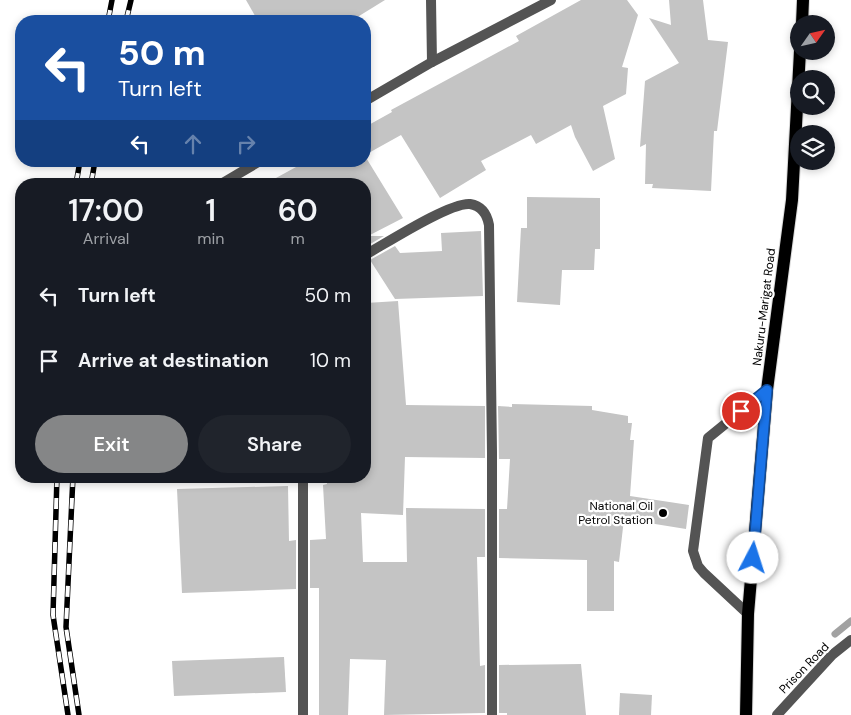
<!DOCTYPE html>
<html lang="en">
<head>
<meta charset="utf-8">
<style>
  body { margin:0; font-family:"DM Sans",sans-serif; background:#20242c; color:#f1f3f6; height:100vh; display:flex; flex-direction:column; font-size:19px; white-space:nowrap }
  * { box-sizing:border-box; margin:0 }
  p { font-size:16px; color:#9ea1a6 }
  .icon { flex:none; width:28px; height:28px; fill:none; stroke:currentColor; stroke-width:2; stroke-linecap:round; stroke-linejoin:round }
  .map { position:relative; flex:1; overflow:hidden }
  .panel { position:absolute; left:15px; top:178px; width:356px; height:305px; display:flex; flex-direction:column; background:#171b24; border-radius:20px; box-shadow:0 2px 8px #0003 }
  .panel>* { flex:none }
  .top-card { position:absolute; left:15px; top:15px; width:356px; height:152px; border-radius:20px; box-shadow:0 2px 8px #0003; background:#1a4fa0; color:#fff; overflow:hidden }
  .needle { width:32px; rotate:56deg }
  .buttons { position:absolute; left:790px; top:15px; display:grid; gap:10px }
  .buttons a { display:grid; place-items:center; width:45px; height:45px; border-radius:50%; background:#171b24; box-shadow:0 2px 8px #0003; font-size:25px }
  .pin { position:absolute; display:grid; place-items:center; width:42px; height:42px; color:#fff; margin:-21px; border:2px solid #fff; border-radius:50%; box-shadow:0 1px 5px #0007 }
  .me { position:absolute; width:55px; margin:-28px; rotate:5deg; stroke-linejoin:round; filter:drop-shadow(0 0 4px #0008) }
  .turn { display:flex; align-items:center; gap:18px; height:105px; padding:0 20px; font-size:22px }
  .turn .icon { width:65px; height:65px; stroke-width:2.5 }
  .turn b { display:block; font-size:35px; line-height:42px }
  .lanes { display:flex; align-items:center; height:48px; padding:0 20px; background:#0003; justify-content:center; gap:25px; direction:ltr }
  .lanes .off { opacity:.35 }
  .eta { display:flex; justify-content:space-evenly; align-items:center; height:85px; text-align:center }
  .eta b { font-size:30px; font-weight:600; line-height:35px }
  .action { display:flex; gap:10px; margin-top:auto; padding:10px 20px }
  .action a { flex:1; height:58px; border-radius:30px; background:#858687; color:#fff; font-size:20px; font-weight:600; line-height:58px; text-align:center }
  .action a+a { background:#20242c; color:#f1f3f6 }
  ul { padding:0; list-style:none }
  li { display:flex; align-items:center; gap:15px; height:65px; padding:0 20px }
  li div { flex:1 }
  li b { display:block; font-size:19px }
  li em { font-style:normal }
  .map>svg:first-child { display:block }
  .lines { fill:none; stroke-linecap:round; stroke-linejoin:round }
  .stream { stroke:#a2a2a2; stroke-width:7 }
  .building { fill:#c4c4c4 }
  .primary-casing { stroke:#dbdbdb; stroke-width:14 }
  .service { stroke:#545454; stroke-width:10 }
  .minor { stroke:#545454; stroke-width:10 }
  .primary { stroke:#000; stroke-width:12 }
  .rail-casing { stroke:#000; stroke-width:5.5 }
  .rail { stroke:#fff; stroke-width:4; stroke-dasharray:11; stroke-linecap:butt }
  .route-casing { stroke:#114b97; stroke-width:12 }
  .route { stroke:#1a73e8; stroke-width:9 }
  .poi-dot { fill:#000; stroke:#fff; stroke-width:2 }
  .labels { text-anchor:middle; stroke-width:4.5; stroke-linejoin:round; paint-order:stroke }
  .street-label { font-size:12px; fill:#000; stroke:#fff }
  .poi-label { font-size:12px; fill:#000; stroke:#fff; text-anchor:end }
</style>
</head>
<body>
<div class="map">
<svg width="851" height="715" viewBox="0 0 851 715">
  <rect width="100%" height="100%" fill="#fff"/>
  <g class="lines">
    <polyline class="stream" points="835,634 851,621"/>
  </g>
  <g class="building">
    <polygon points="246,0 385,0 351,21 258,21"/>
    <polygon points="581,0 627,0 638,15 622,67 628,68 626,94 603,106 615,159 593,171 575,137 571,125 536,144 531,135 481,161 486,170 440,198 401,135 365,155 365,127 392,112 391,110 519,41 516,36"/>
    <polygon points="669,0 703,0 708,40 728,42 717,131 714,131 711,191 652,188 653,184 645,184 646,144 640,147 645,81 679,63 649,18 671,25"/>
    <polygon points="365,156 403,218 368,236 384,236 365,247 365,184 265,184 307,161 365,161"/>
    <polygon points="527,197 600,198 600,249 595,249 594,270 562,270 560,305 517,302 521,228 527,228"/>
    <polygon points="481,231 483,296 395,299 370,260 395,246 400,253 442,251 441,233"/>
    <polygon points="398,301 406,405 485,406 485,458 405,457 403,515 361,513 363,562 407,562 406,508 485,509 485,557 477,557 480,666 485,665 485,713 384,715 386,660 350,659 348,715 319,715 319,588 310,588 310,540 326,539 323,485 327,484 326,476 365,476 366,303"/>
    <polygon points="512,404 592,406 592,410 628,416 628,423 632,423 630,440 634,440 630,496 689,505 686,529 624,519 619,562 614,561 614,611 587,611 587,560 499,558 499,509 507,509 510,459 499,459 498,406 512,407"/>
    <polygon points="288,486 289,541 296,540 296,589 182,593 177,489"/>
    <polygon points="284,657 286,692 174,696 172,661"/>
    <polygon points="581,664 586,715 507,715 507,713 499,713 499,665"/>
    <polygon points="620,693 652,695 651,715 619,715"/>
  </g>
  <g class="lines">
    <g class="primary-casing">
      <g id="primary">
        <polyline points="802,24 803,0"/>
        <polyline points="746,715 748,614 767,390 792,200 800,51"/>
      </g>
    </g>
    <polyline class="service" points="748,614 704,573 698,566 693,551 708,438 767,390"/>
    <g class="minor">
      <polyline points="432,62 551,0"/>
      <polyline points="365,101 432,62 431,0"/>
      <polyline points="221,184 260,161"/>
      <path d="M365,255C385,244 450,202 470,204C482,206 487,214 489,225L492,452V715"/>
      <polyline points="303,476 303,715"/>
      <polyline points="777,715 832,655 851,640"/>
    </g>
    <use href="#primary" class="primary"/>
    <g class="rail-casing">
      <g id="rail">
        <polyline points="108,21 112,0"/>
        <polyline points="126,21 131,0"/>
        <polyline points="76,184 80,161"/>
        <polyline points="91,184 95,161"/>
        <polyline points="57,476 53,615 68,715"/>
        <polyline points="73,476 66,627 79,715"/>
      </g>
    </g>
    <use href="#rail" class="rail"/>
  </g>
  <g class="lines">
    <g class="route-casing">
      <polyline id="route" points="741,411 767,390 753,558"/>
    </g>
    <use href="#route" class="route"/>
  </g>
  <circle class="poi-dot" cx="663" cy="513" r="5"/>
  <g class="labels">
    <g class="street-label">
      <text transform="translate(764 307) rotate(-83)" y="4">Nakuru-Marigat Road</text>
      <text transform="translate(804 668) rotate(-46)" y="4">Prison Road</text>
    </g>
    <g class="poi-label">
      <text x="653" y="510">National Oil<tspan x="653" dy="14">Petrol Station</tspan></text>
    </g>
  </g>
</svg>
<div class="buttons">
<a><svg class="needle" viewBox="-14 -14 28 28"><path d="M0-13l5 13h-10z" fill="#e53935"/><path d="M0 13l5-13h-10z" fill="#9ea1a6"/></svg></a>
<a><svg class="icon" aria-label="search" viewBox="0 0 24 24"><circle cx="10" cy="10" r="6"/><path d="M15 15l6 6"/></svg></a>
<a><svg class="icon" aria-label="layers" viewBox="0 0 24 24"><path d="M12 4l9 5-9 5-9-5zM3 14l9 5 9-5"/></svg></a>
</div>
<div class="pin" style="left:741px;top:411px;background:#d93025"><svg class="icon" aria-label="arrive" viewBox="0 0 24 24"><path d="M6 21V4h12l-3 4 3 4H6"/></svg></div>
<svg class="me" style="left:753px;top:558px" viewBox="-20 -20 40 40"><circle r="19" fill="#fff"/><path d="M0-13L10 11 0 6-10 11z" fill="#1a73e8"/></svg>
<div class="top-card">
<div class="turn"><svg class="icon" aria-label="left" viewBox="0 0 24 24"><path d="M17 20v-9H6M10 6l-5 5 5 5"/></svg><div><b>50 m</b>Turn left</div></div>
<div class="lanes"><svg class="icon" aria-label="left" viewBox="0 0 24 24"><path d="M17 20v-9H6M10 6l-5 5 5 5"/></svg><svg class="icon off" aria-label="ahead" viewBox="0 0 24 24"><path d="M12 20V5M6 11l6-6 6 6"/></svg><svg class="icon off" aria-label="right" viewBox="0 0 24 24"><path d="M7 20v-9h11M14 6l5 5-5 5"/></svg></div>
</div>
<section class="panel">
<div class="eta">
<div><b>17:00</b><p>Arrival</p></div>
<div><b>1</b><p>min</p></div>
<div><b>60</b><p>m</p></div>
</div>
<ul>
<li><svg class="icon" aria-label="left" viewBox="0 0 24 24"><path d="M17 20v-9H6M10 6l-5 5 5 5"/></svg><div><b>Turn left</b></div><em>50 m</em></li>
<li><svg class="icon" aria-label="arrive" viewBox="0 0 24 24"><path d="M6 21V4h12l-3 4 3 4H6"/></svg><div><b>Arrive at destination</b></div><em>10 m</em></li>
</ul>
<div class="action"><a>Exit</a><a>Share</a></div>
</section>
</div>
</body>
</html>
